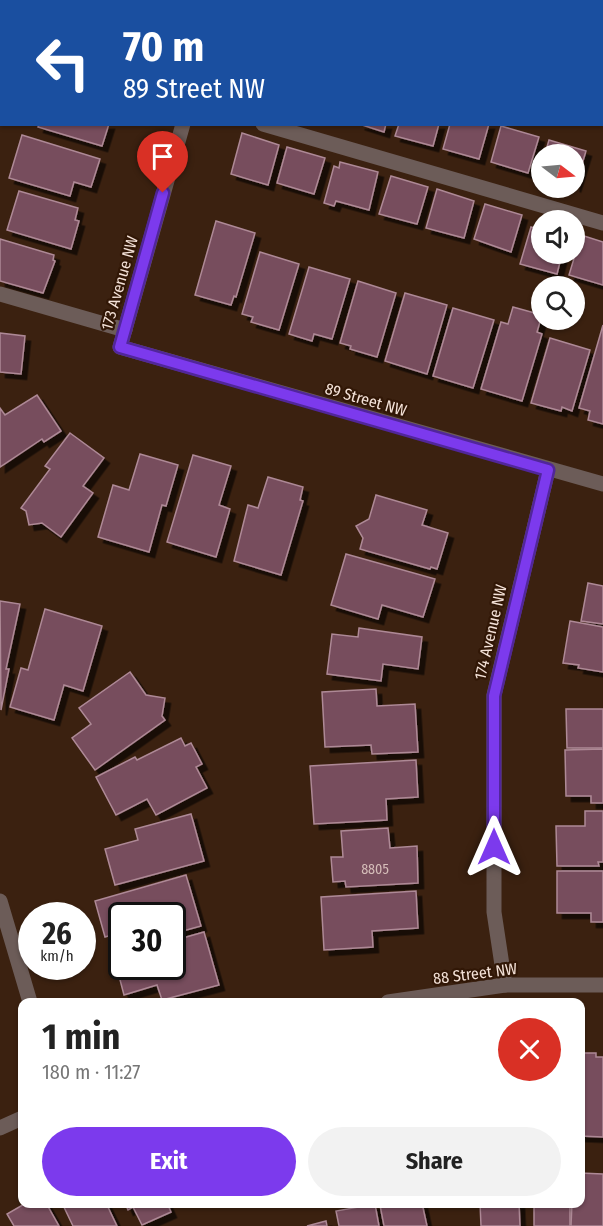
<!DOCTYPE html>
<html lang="en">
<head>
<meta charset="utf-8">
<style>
  body { margin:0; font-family:"Fira Sans Condensed",sans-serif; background:#f2f2f2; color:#222; height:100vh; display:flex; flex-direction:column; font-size:22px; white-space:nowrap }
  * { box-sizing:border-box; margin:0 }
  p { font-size:20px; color:#767676 }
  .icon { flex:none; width:33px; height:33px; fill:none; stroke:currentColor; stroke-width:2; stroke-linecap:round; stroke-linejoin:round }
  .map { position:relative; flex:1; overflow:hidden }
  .drawer { position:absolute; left:18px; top:998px; width:567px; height:210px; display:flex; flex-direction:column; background:#fff; border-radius:12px; box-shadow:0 2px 4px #0004 }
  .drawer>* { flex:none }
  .guide { position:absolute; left:0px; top:0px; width:603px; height:126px; box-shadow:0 2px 4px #0004; background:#1a4fa0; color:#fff; overflow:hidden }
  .needle { width:39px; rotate:106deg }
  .tools { position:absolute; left:531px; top:144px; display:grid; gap:12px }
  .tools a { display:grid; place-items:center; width:54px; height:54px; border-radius:50%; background:#fff; box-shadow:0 2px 4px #0004; font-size:30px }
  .speed { position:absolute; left:18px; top:902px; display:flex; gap:12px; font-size:30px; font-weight:700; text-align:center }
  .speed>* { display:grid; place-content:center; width:78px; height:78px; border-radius:50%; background:#fff; box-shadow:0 2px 4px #0004; line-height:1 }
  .speed small { font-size:15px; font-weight:400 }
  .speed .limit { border:3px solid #111; border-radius:9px; background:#fff; color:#111 }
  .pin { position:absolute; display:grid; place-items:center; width:51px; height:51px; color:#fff; margin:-62px -26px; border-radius:50% 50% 50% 0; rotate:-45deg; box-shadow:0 0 6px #0007 }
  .pin .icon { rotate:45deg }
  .me { position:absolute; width:66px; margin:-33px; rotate:0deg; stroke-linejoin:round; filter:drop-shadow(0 0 4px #0008) }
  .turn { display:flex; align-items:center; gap:21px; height:126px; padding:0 24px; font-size:27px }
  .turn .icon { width:78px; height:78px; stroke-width:2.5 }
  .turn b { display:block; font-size:42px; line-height:51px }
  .round { display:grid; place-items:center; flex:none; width:63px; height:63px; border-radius:32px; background:#f2f2f2 }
  .headline { display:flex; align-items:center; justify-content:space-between; height:102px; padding:0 24px }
  h1 { font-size:36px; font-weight:700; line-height:45px }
  .button { display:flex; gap:12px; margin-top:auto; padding:12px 24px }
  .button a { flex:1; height:69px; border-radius:36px; background:#7c3aed; color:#fff; font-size:24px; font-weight:700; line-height:69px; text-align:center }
  .button a+a { background:#f2f2f2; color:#222 }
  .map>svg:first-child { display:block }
  .building { fill:#774d5d; stroke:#ae8996; stroke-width:1.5; filter:url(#shadow) }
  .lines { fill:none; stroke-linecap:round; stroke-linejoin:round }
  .lane { stroke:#6c5c58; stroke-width:15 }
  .street { stroke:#6c5c58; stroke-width:15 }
  .route-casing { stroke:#51269a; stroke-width:15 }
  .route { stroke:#7c3aed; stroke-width:10 }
  .labels { text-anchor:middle; stroke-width:4.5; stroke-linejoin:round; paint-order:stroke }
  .number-label { font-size:14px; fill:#d5bdb9 }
  .street-label { font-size:16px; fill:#f4e2d8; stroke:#311706 }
</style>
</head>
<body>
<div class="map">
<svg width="603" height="1226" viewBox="0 0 603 1226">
  <defs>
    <filter id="shadow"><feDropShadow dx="5.5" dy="5.5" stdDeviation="0" flood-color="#0009"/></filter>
  </defs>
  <rect width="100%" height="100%" fill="#3b2110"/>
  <g class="building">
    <polygon points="71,0 126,0 131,2 70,2"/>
    <polygon points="277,0 319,0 277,2"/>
    <polygon points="325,0 372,0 324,2"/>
    <polygon points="378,0 423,0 378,2"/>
    <polygon points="433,0 473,0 432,2"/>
    <polygon points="602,28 603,28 602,95"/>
    <polygon points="39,124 109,124 102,146 38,127"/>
    <polygon points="359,124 386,124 384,132"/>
    <polygon points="399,124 439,124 433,146 395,136"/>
    <polygon points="450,124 489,124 479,159 443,149"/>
    <polygon points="501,126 539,137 528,173 491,162"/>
    <polygon points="242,133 279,145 268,185 231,174"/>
    <polygon points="22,135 100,159 91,187 74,182 70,196 9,178"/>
    <polygon points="549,140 586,151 575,187 574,154 545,154"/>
    <polygon points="287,147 325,158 314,194 277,183"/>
    <polygon points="340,162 378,172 369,210 336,201 334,206 324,203 334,166 339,168"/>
    <polygon points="391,176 428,187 417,224 379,214"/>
    <polygon points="437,189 474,201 464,238 426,228"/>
    <polygon points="19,191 78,208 75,220 79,221 71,249 7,230"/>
    <polygon points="485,204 522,215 511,252 474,239"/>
    <polygon points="216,221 255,233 236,297 234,296 231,305 195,295"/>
    <polygon points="531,227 542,230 542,254 562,254 557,274 520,264"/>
    <polygon points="581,235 603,242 603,285 569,275"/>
    <polygon points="0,239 54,255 53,260 55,261 43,293 0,281"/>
    <polygon points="260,252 299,264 279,330 251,322 253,317 242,314"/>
    <polygon points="309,267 350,279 332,339 314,334 312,341 289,334"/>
    <polygon points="358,281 396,293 377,357 350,349 351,346 340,343"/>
    <polygon points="405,293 447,305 427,374 385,361"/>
    <polygon points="513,307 542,315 537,332 542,334 522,401 481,389 501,322 508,324"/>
    <polygon points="453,308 494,320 473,388 433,376"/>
    <polygon points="603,325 603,424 588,420 590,411 579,408"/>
    <polygon points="0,333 25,336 21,374 0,372"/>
    <polygon points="550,338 590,350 572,411 562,407 561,411 531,403"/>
    <polygon points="37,395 61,431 44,442 42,439 0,467 0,408 5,415"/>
    <polygon points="70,433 104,458 83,486 93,493 61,537 42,523 29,525 26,511 21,508 50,469 45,466"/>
    <polygon points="140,454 178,465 166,506 162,505 149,552 98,537 113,485 129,490"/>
    <polygon points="193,455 231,466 219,505 230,509 216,557 167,542"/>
    <polygon points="268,477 303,487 300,500 303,501 281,575 234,561 248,505 258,508"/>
    <polygon points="376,495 427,510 422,525 448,533 437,569 431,567 430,569 360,549 363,538 356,526 369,519"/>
    <polygon points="346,554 435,579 423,617 382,605 378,619 331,605"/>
    <polygon points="588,583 603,586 603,624 581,621"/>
    <polygon points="0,601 20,604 6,669 9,669 1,710"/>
    <polygon points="45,609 102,626 83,691 64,685 54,720 10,707 21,668 28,670"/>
    <polygon points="570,621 603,627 603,672 578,668 579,665 563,663"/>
    <polygon points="359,628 422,637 418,669 383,664 381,681 327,674 332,634 358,637"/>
    <polygon points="130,672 146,695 165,698 162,716 165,720 95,770 72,738 91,724 79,708"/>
    <polygon points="376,689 377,706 415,704 418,752 372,754 371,745 325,747 322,692"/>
    <polygon points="566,709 603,709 603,748 567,748"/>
    <polygon points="181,738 185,746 191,743 202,764 196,767 207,788 156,815 147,799 116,815 96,777 135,757 137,760"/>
    <polygon points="603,749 603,803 591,803 591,796 566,796 565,750"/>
    <polygon points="416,760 418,797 386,799 387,820 314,824 310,766"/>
    <polygon points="585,811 603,811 603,862 598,862 599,866 557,866 556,826 585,826"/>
    <polygon points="191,814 204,861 115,885 105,849 138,840 135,829"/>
    <polygon points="388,828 390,848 417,846 418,883 346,887 345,881 333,882 331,857 343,857 341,831"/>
    <polygon points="557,871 603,871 603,922 591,922 591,913 557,913"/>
    <polygon points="186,875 201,926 172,934 172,915 122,915 122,932 105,937 95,901"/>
    <polygon points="416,891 418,928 372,931 373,947 324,950 321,897"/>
    <polygon points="204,932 219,985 162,1000 157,985 124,995 114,957 122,955 122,966 172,966 172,941"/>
    <polygon points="580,1053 596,1053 596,1057 603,1057 603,1137 580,1136"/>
    <polygon points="580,1173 603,1174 603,1226 571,1226 572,1203 580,1203"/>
    <polygon points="26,1203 46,1203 59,1226 14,1226 7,1214"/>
    <polygon points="62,1203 106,1203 117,1226 73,1226"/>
    <polygon points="125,1203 167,1203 171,1212 142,1225 133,1207 128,1210"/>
    <polygon points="389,1203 422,1203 427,1226 384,1226 380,1205"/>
    <polygon points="480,1203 519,1203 520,1226 481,1226"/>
    <rect x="534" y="1203" width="36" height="23"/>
    <polygon points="375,1204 379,1226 339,1226 336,1211"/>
    <polygon points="326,1221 327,1226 307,1226"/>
  </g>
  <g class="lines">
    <g class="lane">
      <polyline points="263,124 603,223"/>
      <polyline points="0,294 125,330"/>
    </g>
    <g class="street">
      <polyline points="217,2 218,0"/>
      <polyline points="183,124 120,347 603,484"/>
      <polyline points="0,901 30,1002"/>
      <polyline points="505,985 494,912 494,695 548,470"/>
      <polyline points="388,1002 505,985 603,985"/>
      <polyline points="0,1128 22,1118"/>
    </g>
  </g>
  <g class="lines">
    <g class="route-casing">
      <polyline id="route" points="163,193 120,347 548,470 494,696 494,847"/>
    </g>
    <use href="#route" class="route"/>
  </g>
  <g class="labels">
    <g class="number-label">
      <text x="375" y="874">8805</text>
    </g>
    <g class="street-label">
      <text transform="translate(119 283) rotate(-74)" y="6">173 Avenue NW</text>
      <text transform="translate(366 399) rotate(16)" y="6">89 Street NW</text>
      <text transform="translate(490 632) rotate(-77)" y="6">174 Avenue NW</text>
      <text transform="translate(475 973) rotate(-7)" y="6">88 Street NW</text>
    </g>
  </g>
</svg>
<div class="tools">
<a><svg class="needle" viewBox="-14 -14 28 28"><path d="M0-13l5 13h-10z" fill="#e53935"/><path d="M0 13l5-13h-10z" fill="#767676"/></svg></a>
<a><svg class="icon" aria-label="sound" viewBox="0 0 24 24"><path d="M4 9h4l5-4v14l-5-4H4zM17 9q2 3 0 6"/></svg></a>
<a><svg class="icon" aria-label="search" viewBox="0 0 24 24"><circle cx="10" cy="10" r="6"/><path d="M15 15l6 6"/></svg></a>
</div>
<div class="speed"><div>26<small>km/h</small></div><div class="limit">30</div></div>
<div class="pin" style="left:163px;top:193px;background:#d93025"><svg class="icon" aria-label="arrive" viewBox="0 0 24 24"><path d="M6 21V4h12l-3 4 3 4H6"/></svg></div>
<svg class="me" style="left:494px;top:847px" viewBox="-20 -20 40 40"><path d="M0-17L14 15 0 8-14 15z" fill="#7c3aed" stroke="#fff" stroke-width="4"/></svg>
<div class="guide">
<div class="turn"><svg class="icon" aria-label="left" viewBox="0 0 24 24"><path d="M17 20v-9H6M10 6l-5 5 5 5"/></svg><div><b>70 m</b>89 Street NW</div></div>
</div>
<section class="drawer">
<div class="headline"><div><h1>1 min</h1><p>180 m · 11:27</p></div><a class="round" style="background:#d93025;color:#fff"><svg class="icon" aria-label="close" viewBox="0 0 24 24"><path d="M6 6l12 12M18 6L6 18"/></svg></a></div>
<div class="button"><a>Exit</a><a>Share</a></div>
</section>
</div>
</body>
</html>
